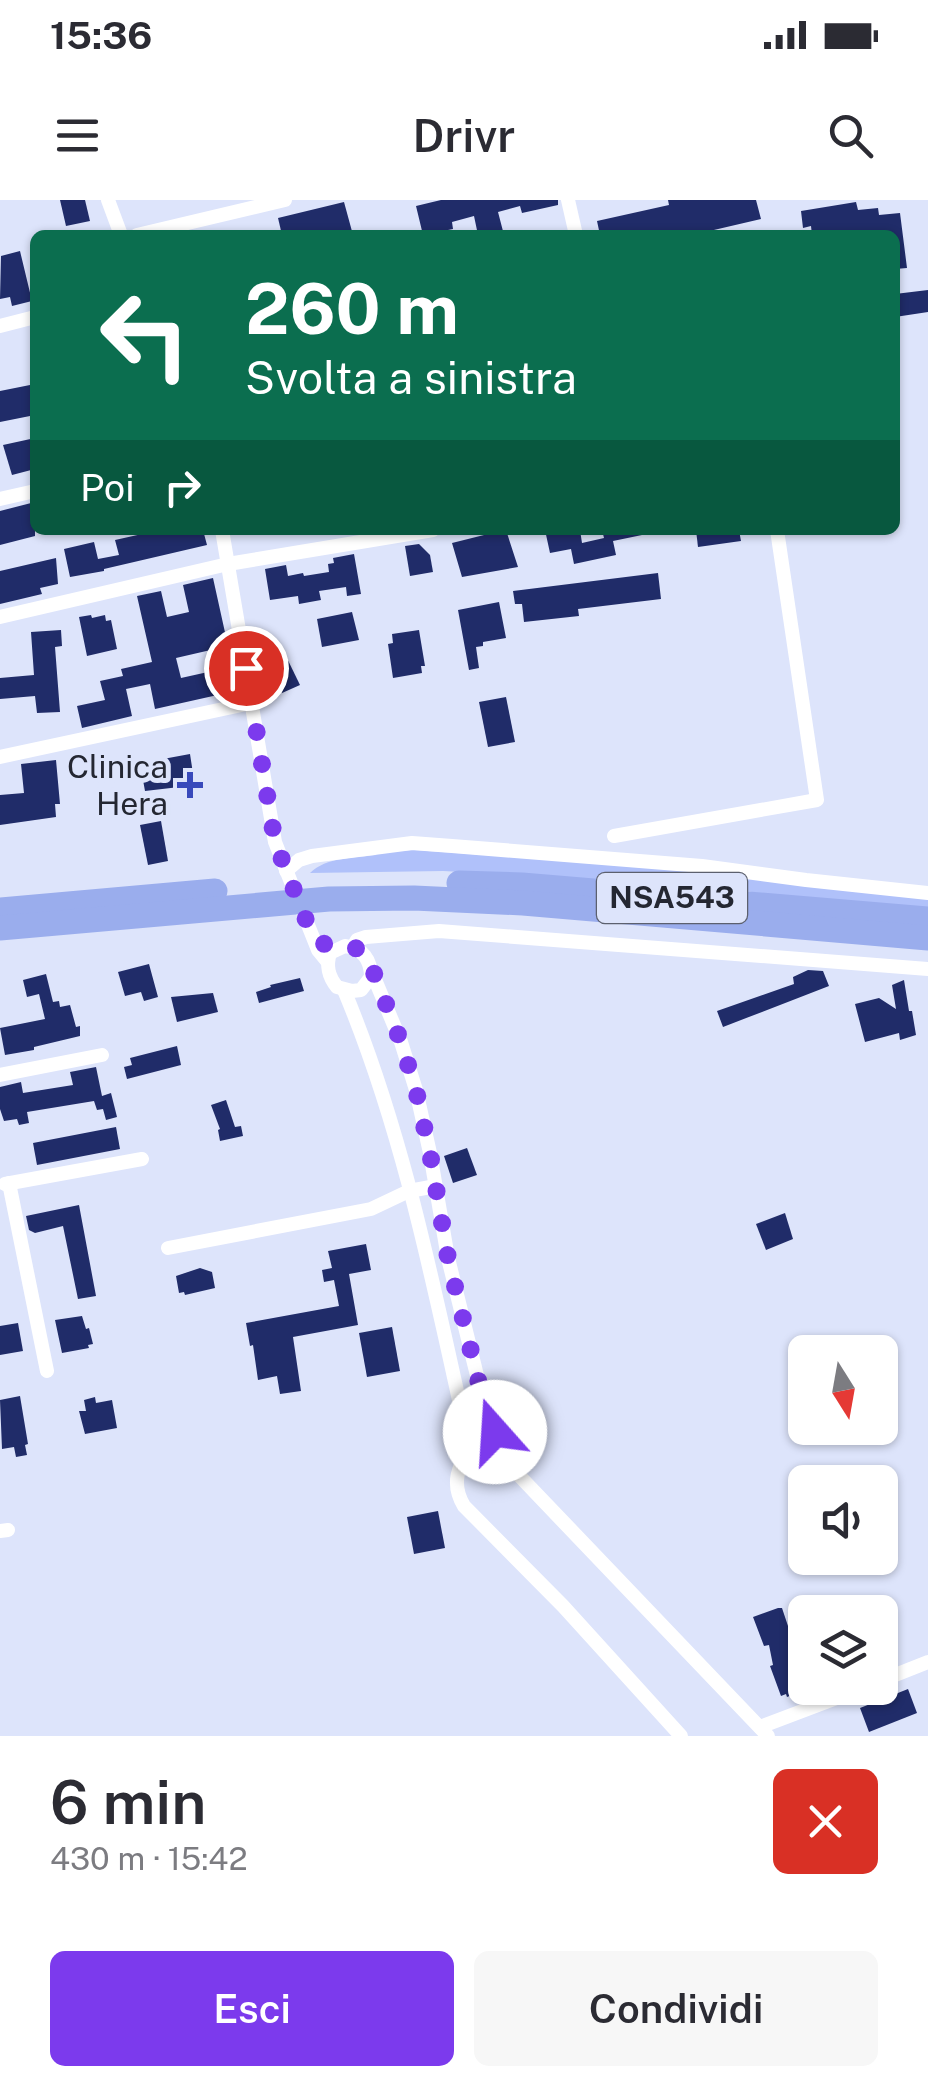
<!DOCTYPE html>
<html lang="it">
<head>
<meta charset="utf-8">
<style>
  body { margin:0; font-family:"Public Sans",sans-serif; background:#f7f7f7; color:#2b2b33; height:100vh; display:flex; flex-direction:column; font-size:38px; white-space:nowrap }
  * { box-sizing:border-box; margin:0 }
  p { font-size:32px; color:#7c7c81 }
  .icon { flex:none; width:55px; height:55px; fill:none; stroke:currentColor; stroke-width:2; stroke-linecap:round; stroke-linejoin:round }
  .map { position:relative; height:1536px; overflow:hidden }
  .panel { display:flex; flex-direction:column; background:#fff; flex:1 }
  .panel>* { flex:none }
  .guide { position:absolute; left:30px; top:30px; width:870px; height:305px; border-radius:15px; box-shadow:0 2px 8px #0004; background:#0b6e4f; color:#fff; overflow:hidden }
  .needle { width:65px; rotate:169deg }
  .controls { position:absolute; left:788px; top:1135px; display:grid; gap:20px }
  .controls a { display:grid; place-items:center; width:110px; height:110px; border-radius:15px; background:#fff; box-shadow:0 2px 8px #0004; font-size:50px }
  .pin { position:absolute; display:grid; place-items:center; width:85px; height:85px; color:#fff; margin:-42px; border:5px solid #fff; border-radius:50%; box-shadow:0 2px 10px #0007 }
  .me { position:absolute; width:110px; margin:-55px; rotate:341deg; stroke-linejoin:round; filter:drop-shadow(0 0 8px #0008) }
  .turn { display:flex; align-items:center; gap:35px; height:210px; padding:0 50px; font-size:45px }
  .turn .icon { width:130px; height:130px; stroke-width:2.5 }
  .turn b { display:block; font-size:70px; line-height:85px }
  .then { display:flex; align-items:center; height:95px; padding:0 50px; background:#0003; gap:20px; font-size:38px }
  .round { display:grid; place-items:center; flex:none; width:105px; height:105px; border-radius:15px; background:#f7f7f7 }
  .summary { display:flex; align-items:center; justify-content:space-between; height:170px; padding:0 50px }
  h1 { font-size:60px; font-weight:600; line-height:75px }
  .primary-button { display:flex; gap:20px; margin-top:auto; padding:20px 50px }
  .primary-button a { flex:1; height:115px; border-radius:15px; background:#7c3aed; color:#fff; font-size:40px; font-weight:600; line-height:115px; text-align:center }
  .primary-button a+a { background:#f7f7f7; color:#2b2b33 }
  .status { display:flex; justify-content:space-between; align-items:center; height:70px; padding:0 50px; background:#fff; direction:ltr }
  .status svg { height:28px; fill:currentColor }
  header { display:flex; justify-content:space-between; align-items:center; height:130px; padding:0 50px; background:#fff; font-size:45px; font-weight:600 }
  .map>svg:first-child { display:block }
  .green { fill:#b0c1fa }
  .building { fill:#202c69 }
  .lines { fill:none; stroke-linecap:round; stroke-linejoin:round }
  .street { stroke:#fff; stroke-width:14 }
  .highway { stroke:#9aaded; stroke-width:25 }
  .route { stroke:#7c3aed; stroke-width:18; stroke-dasharray:0 32.4 }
  .poi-dot { fill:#3849bb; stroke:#dde4fb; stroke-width:4 }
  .labels { text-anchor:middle; stroke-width:10; stroke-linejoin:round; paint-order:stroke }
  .shield { fill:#dde4fb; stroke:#5c606e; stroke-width:2.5 }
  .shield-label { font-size:30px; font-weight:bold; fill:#242732 }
  .poi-label { font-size:32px; fill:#242732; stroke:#dde4fb; text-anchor:end }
</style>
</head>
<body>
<div class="status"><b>15:36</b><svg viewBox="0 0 49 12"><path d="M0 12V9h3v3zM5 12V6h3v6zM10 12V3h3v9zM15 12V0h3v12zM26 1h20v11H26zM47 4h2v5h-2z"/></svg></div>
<header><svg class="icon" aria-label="menu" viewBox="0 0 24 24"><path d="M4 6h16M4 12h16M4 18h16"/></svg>Drivr<svg class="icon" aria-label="search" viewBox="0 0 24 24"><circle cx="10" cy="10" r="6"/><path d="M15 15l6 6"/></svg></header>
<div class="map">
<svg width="928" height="1536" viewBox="0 0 928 1536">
  <rect width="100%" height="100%" fill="#dde4fb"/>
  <path class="green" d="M413,650L697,670L928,697V711L785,698L725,687H676L554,677L443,671L310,673C326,657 355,658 376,655L377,653Z"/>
  <g class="building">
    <polygon points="60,0 85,0 90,21 66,26"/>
    <polygon points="441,0 558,0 558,5 522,13 520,6 498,12 504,35 478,35 474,16 452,22 453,29 423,35 416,6"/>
    <polygon points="668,0 756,0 761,19 701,33 701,35 600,35 597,21 669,5"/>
    <polygon points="344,2 353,35 282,35 278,18"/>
    <polygon points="856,2 858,10 878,8 879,15 900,13 907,68 895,69 895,35 812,35 811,26 803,28 801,11"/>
    <polygon points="20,51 32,101 12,106 10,97 0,99 1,56"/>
    <polygon points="928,90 928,112 895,117 895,94"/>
    <polygon points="35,184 35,215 0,222 0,191"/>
    <polygon points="35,238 35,269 12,275 3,245"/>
    <polygon points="35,302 35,336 0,345 0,311"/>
    <polygon points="160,330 203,330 207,345 104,369 104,371 70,377 64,349 94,342 98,359 119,355 115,340"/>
    <polygon points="489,330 506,330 518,367 462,377 452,343 484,335 483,332"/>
    <polygon points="545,330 580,330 582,343 604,338 602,330 641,330 642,335 613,341 616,355 574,364 571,349 550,353"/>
    <polygon points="696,330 739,330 741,341 698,347"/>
    <polygon points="419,344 430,355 433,372 410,376 405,346"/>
    <polygon points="354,354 361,394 347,396 346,387 319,391 321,400 299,404 298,396 270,400 265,369 286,365 288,376 303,373 304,376 329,372 328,364 334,363 333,358"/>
    <polygon points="56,358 58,384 40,388 42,394 0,404 0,371"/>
    <polygon points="658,373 661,399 578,409 579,416 524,422 522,404 515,404 513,391"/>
    <polygon points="213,378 228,446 176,458 181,478 217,470 222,494 155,509 150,484 126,489 132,516 82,528 77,506 105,500 100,481 123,476 121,469 152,462 137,396 161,391 167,417 189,412 183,385"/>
    <polygon points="499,402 506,438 483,442 483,446 476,447 479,468 469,470 458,410"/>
    <polygon points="352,412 359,440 322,447 317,419"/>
    <polygon points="91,415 92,418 105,415 106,421 111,420 117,449 87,456 79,417"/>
    <polygon points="61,430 62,446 55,447 60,512 37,513 35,496 0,499 0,478 34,475 31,432"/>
    <polygon points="419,430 425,466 421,466 422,473 393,478 388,444 393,443 392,434"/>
    <polygon points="281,446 300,485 282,493 264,455"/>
    <polygon points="506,497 515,542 488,547 479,502"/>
    <polygon points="190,554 194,580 187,582 188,586 145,591 143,580 139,581 136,564"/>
    <polygon points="56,560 60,604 55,604 56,617 0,625 0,595 24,593 21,564"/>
    <polygon points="161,621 168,661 148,665 140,625"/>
    <polygon points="149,764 158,797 144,801 141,792 125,796 118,772"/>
    <polygon points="808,770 823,771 829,786 723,827 717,811 794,784 793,777"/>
    <polygon points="46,774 53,802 59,801 60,807 70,805 76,827 80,826 80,836 34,847 34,850 5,855 0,828 45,819 39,794 27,797 23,780"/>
    <polygon points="300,778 304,791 259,803 256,792 271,787 270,785"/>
    <polygon points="904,780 909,811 912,811 916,835 900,840 899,833 865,842 855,804 879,798 896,809 892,785"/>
    <polygon points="213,793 218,812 177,822 171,797"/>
    <polygon points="177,846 181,865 127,879 124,867 132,865 130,858"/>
    <polygon points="96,867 102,896 111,893 117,917 106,920 103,909 97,910 94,901 27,912 29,923 19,925 17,919 4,921 0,909 0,887 21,882 23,893 73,885 70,872"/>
    <polygon points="226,900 235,927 241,926 243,936 220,941 218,930 220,929 211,905"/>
    <polygon points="116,927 120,949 37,965 33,943"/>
    <polygon points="467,948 477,975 453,983 444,956"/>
    <polygon points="79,1005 96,1096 78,1099 63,1026 35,1033 29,1030 26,1016"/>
    <polygon points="785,1013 793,1039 766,1050 756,1024"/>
    <polygon points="366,1044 371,1070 349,1074 358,1125 293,1137 301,1191 280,1194 277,1176 258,1180 253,1145 250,1146 246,1123 339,1106 334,1080 324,1082 322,1070 332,1068 328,1051"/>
    <polygon points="200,1068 212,1072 215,1088 185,1095 184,1092 179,1093 176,1076"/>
    <polygon points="82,1116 86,1129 89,1128 93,1144 88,1145 89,1148 62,1153 55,1120"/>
    <polygon points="18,1123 23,1151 0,1155 0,1126"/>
    <polygon points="392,1127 400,1171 367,1177 359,1133"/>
    <polygon points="20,1196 28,1244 25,1245 27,1255 16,1257 14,1247 2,1249 0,1200"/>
    <polygon points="95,1197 96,1203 112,1200 117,1228 85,1234 79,1211 86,1211 84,1200"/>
    <polygon points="438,1311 445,1348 414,1354 407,1317"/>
    <polygon points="778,1408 782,1408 798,1456 805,1470 805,1490 787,1497 786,1494 781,1496 770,1466 773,1465 769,1445 764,1446 753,1417"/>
    <polygon points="908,1489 917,1513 869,1532 860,1508"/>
  </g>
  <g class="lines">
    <g class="street">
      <polyline points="108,0 121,35"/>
      <polyline points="568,0 576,35"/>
      <polyline points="137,35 285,0"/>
      <polyline points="0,126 35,117"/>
      <polyline points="0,299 35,291"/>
      <polyline points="222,330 275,642 318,750 327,761"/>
      <polyline points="0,417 228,364 433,330"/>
      <polyline points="0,557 251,503"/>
      <polyline points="614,636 817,600 777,330"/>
      <polyline points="286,671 299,660 312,656 412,643 452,646 702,666 806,680 928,693"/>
      <path d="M345,746C363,748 371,760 371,777L361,790L352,791L337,787C328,776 326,766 330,753Z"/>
      <polyline points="353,747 357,740 366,737 439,731 928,769"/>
      <polyline points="371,770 401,842 416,890 430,953 448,1058 488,1220"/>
      <path d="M344,790C403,931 433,1083 466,1232"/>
      <polyline points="0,875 102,855"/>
      <polyline points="9,983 47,1171"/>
      <polyline points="5,984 142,959"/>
      <polyline points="168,1048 371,1009 409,991 436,986"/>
      <circle cx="481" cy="1233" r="14"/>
      <path d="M471,1244C459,1266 450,1283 464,1306L563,1406L681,1536"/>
      <polyline points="480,1247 509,1265 768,1536"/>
      <polyline points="0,1331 8,1330"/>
      <polyline points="880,1481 928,1462"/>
      <polyline points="760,1527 863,1488"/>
    </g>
    <g class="highway">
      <polyline points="459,683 522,685 928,719"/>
      <polyline points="0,710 215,691"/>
      <polyline points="0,728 329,699 414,698 523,703 928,738"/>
    </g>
  </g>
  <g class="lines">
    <path class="route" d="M246,468L275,642L312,735C324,749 337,745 353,747L360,750L370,763L401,842L416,890L430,953L448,1058L488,1220L492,1224L495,1232"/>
  </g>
  <path class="poi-dot" d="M185 570h10v10h10v10h-10v10h-10v-10h-10v-10h10z"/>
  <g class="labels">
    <rect class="shield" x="597" y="673" width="150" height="50" rx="8"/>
    <g class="shield-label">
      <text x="672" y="708">NSA543</text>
    </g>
    <g class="poi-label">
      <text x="168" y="578">Clinica<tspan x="168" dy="37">Hera</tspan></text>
    </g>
  </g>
</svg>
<div class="controls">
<a><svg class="needle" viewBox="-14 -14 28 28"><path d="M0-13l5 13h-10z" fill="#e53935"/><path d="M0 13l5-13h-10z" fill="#7c7c81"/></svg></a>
<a><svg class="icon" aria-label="sound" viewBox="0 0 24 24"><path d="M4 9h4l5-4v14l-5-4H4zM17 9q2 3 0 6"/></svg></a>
<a><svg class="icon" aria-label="layers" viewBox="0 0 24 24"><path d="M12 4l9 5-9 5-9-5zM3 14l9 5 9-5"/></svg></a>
</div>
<div class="pin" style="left:246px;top:468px;background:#d93025"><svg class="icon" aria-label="arrive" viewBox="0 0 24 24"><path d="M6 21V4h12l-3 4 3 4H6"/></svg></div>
<svg class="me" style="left:495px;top:1232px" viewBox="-20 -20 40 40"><circle r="19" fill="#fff"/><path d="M0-13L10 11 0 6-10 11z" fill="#7c3aed"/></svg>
<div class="guide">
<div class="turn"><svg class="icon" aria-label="left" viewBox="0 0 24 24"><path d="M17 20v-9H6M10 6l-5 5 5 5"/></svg><div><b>260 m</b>Svolta a sinistra</div></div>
<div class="then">Poi<svg class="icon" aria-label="right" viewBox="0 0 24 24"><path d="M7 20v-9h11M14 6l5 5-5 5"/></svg></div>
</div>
</div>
<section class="panel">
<div class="summary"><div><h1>6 min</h1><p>430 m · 15:42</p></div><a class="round" style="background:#d93025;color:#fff"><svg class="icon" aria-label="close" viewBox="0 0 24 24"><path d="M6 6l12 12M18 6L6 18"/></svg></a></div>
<div class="primary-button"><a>Esci</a><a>Condividi</a></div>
</section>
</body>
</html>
